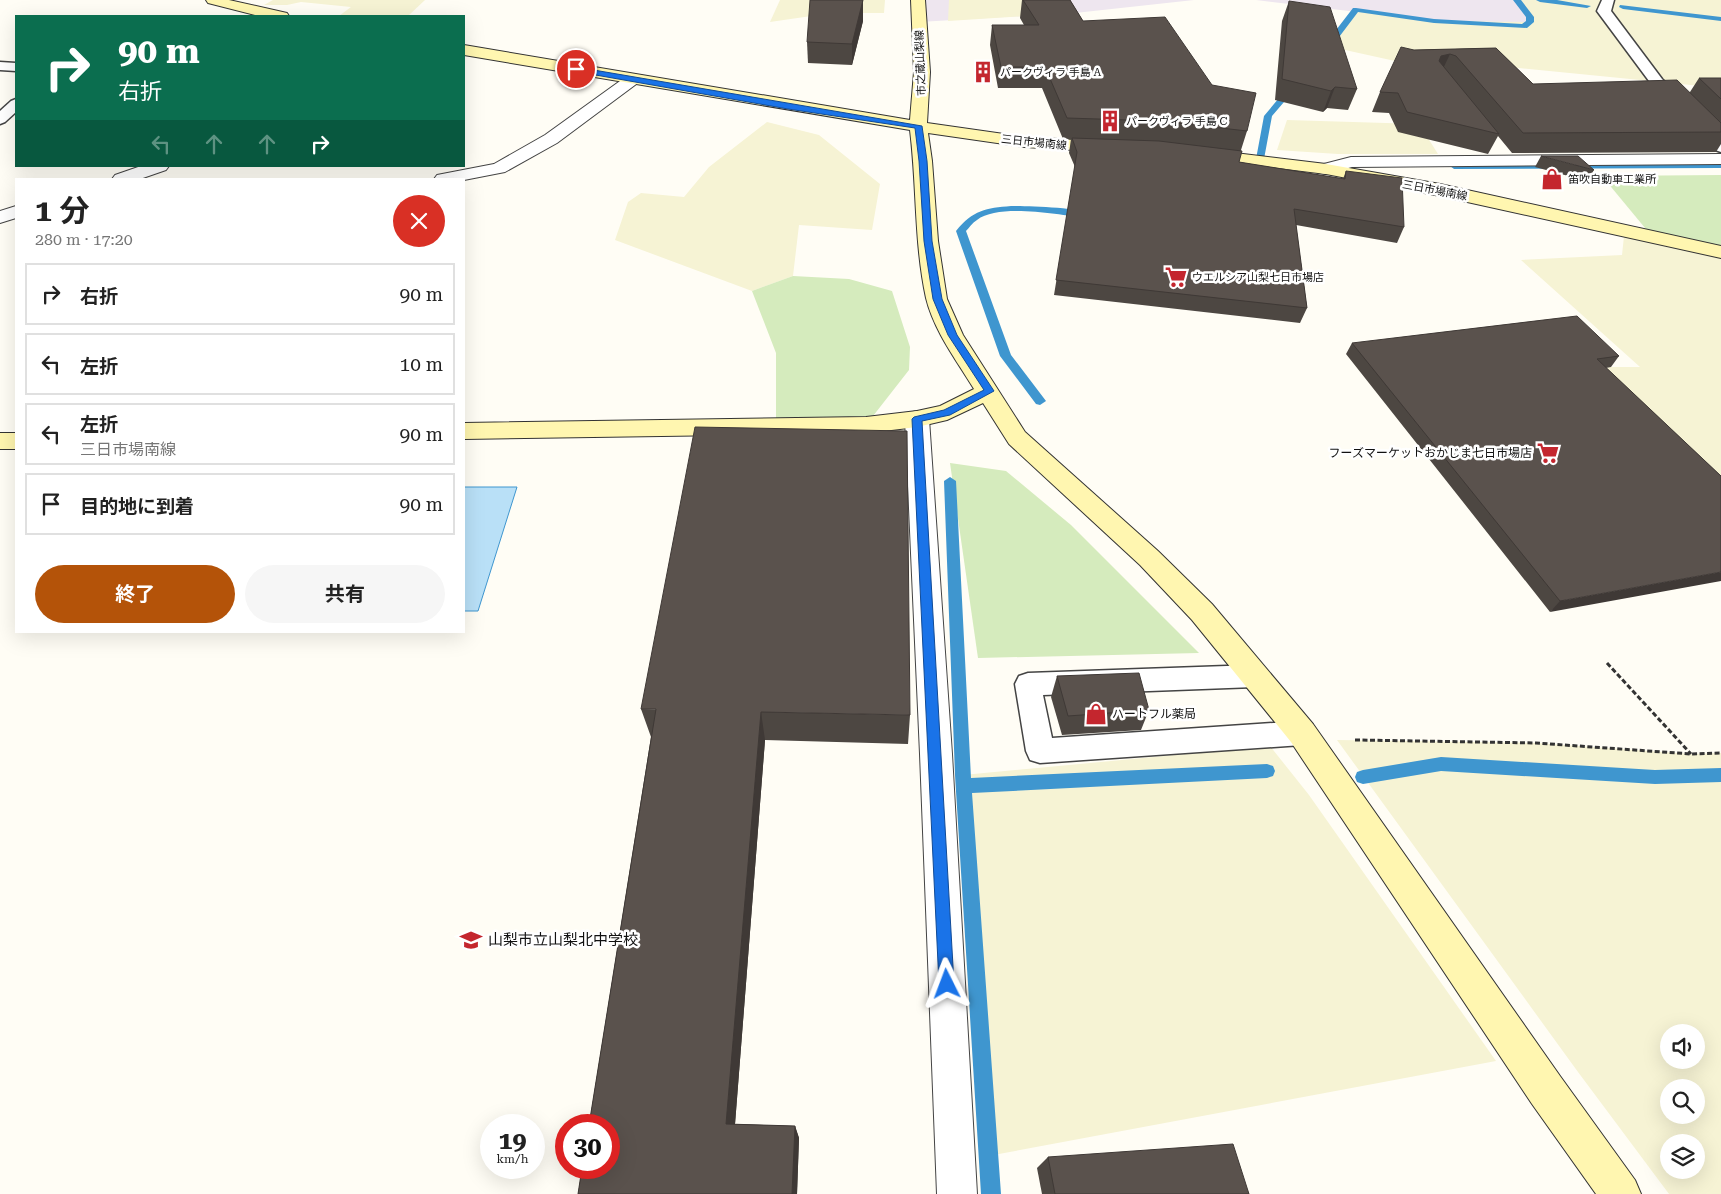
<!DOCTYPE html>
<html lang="ja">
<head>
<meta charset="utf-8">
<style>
  body { margin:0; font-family:"Roboto Serif","Noto Sans JP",serif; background:#f6f6f6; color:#222; height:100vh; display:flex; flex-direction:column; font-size:19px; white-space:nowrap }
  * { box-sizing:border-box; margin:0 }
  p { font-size:16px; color:#767676 }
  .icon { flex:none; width:28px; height:28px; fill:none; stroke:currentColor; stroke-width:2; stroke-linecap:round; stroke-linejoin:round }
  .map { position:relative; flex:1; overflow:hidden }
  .sheet { position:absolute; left:15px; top:178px; width:450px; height:455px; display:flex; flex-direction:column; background:#fff; border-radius:0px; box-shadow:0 5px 20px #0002 }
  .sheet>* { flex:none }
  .top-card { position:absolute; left:15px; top:15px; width:450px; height:152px; border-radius:0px; box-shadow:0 5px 20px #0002; background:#0b6e4f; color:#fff; overflow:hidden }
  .controls { position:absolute; left:1660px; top:1024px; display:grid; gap:10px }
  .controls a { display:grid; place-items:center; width:45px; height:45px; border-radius:50%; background:#fff; box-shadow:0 5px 20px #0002; font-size:25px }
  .speed { position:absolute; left:480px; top:1114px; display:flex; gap:10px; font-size:25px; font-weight:700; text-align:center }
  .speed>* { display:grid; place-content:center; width:65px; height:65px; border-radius:50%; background:#fff; box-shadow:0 5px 20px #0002; line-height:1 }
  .speed small { font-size:12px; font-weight:400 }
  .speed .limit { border:8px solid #d22; background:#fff; color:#111 }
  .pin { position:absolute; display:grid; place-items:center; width:42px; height:42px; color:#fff; margin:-21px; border:2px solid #fff; border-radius:50%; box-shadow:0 1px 5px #0007 }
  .me { position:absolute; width:55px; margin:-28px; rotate:357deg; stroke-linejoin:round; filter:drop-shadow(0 0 4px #0008) }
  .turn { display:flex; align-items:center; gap:18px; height:105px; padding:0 20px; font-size:22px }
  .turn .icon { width:65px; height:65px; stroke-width:2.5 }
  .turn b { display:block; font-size:35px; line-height:42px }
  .lanes { display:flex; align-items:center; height:48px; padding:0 20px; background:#0003; justify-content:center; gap:25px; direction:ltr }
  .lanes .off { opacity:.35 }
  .round { display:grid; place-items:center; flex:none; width:52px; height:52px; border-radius:26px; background:#f6f6f6 }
  .headline { display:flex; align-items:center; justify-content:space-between; height:85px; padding:0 20px }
  h1 { font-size:30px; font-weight:700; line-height:38px }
  .primary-button { display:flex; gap:10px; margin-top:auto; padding:10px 20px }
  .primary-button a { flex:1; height:58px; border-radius:30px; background:#b45309; color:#fff; font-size:20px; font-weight:700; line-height:58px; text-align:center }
  .primary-button a+a { background:#f6f6f6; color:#222 }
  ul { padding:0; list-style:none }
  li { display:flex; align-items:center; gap:15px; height:62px; margin:0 10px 8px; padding:0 10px; border:2px solid #e0e0e0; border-radius:0px }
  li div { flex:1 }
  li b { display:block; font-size:19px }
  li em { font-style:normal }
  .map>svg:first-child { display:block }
  .industrial { fill:#eee6ef }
  .farmland { fill:#f6f3d4; fill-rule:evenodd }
  .green { fill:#d5ebbd }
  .water { fill:#b9e0f7; stroke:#3f96cf }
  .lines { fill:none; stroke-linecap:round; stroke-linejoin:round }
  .stream { fill:#3f96cf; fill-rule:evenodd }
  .lane-casing { stroke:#444; stroke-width:3 }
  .street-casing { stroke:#444; stroke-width:2 }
  .secondary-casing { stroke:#333; stroke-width:2 }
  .path { stroke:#333; stroke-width:3; stroke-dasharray:5 2.5; stroke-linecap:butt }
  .lane { fill:#fff; fill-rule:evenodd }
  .street { fill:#fff; fill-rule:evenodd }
  .secondary { fill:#fff6b0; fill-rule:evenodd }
  .wall { fill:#4d4742 }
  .shaded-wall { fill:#3f3936 }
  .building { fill:#5a524d; stroke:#3f3936 }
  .route { fill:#1a73e8; stroke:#114b97 }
  .labels { text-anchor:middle; stroke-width:5; stroke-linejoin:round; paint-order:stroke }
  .far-street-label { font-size:11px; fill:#111; stroke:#fff }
  .far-poi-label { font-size:11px; fill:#111; stroke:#fff; text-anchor:start }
  .poi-label { font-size:12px; fill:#111; stroke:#fff; text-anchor:end }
  .near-poi-label { font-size:15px; fill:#111; stroke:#fff; text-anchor:start }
</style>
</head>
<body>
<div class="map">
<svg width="1721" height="1194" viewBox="0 0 1721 1194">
  <rect width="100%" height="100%" fill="#fffdf5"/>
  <g class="industrial">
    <polygon points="918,0 1194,0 1075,13 919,22"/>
    <polygon points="1256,0 1517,0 1530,22 1524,26 1434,21"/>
  </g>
  <g class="farmland">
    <polygon points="273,0 425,0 409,15 403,16 339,16 351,7 301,2 287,5 264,5"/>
    <polygon points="780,0 885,0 884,13 832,13 770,22"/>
    <polygon points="949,0 1070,0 1075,13 948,21"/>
    <polygon points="1515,0 1721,0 1721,88 1469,63 1395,61 1327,46 1356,10 1434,21 1530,22"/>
    <polygon points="1287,120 1419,124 1438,154 1338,154 1277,150"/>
    <polygon points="767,122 819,135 880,184 872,230 799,225 793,276 752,291 615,240 628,202 641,193 684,197 709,167"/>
    <polygon points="1624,236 1721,258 1721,485 1588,370 1611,367 1640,367 1521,260 1622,255"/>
    <path d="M1337,740L1536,743L1691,754L1721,753V1194H1669L1578,1072ZM1669,1032H1696V1060H1669ZM1669,1088H1696V1115H1669ZM1669,1142H1696V1170H1669Z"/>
    <polygon points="1270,746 1309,795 1496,1061 988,1156 963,775"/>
  </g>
  <g class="green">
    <polygon points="1721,175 1721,249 1650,234 1602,176"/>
    <polygon points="793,276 849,279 892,291 910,347 909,370 866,425 776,426 776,353 752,291"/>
    <polygon points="950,463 1006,471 1071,525 1199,653 978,658"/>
  </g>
  <polygon class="water" points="464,487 517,487 478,611 464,611"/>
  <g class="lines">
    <g class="stream">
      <polygon points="1513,0 1521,0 1534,17 1534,22 1527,28 1434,23 1358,12 1330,49 1323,47 1353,8 1356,8 1434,19 1522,24 1526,21 1526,17"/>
      <polygon points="1536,0 1557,0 1591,6 1587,8 1540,2"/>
      <polygon points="1620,5 1721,17 1721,21 1623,9 1619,7"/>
      <polygon points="1289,86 1296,88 1272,116 1264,159 1260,162 1257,161 1256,159 1264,116"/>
      <polygon points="1721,162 1721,168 1454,169 1450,166 1454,163"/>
      <path d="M1011,206C1026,206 1081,207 1091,215L1086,218C1059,215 999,203 977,220C972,223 969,228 966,231L1011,355L1046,401L1040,405L1036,404L1000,356L956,231C973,210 986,208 1011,206Z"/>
      <polygon points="950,477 956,481 971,778 1267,764 1273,766 1275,771 1273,776 1267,778 972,793 1001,1194 981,1194 955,775 944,481"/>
      <polygon points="1441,757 1655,770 1721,768 1721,782 1655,784 1441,771 1363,784 1357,782 1355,777 1357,772 1363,770"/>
    </g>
    <g class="lane-casing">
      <g id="lane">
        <polygon points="1602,0 1614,0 1611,11 1662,79 1721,138 1721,152 1715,150 1652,85 1597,11"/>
        <polygon points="0,62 16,63 16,71 0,70"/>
        <polygon points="16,99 16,112 5,122 0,124 0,111 11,101"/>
        <polygon points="1255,665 1264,668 1268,676 1264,684 1255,687 1043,695 1052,738 1302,721 1312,724 1316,733 1312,742 1302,745 1040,763 1030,760 1026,751 1015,684 1019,676 1028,673"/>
      </g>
    </g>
    <g class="street-casing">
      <g id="street">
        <polygon points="633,74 639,76 641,79 639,82 557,143 505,172 464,180 464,179 434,179 437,175 494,164 545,135 627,76"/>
        <polygon points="1721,154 1721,164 1352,167 1326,174 1320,173 1317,169 1320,165 1351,157"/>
        <polygon points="141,166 169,166 166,170 140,179 112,179 115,175"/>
        <polygon points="16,206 16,218 0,223 0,211"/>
        <polygon points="917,411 925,413 929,419 952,754 977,1194 937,1194 920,754 905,419 909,413"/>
      </g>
    </g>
    <g class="secondary-casing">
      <g id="secondary">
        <polygon points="206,0 229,0 287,13 289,16 259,16 208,3"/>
        <path d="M911,0H925L930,72L927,123L1025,137L1107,142L1113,143L1116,147L1113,151L1107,152L1025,147L928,133L932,161L938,241L947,299L963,335L1025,432L1158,551L1212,604L1313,724L1560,1076L1635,1180L1641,1194H1596L1532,1104L1291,742L1192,620L1140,565L1009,444L983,403L947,420L917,427L866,433L464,439V423L866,417L917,411L940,406L974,389C957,361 934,331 926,298C914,243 917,186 910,130L464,55V45L910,120L914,72Z"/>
        <polygon points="1202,149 1326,164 1440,184 1721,246 1721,258 1440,196 1326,174 1196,158 1193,154 1196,150"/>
        <rect x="0" y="433" width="16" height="16"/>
      </g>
    </g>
    <g class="path">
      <polyline points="1607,663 1691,754"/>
      <polyline points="1355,740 1536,743 1691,754 1721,753"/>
    </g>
    <use href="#lane" class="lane"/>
    <use href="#street" class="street"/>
    <use href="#secondary" class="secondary"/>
  </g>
  <g class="wall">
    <polygon points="863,0 863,21 852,65 808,63 807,42"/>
    <polygon points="1022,0 1070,0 1083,21 1212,85 1247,131 1241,150 1239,162 1343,179 1346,171 1404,227 1397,243 1296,225 1307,308 1300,323 1054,295 1075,167 1069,153 1071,139 1063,139 1042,88 998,88 990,45 992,25 1024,25 1020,18"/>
    <polygon points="1289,1 1357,89 1348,110 1327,108 1323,112 1275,100 1282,21"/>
    <polygon points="1496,48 1533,84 1690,92 1699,78 1721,78 1721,144 1716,152 1512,153 1498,136 1488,154 1398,132 1389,113 1372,112 1380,92 1414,50"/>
    <polygon points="1541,156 1594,170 1587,181 1535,167"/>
    <polygon points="1352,343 1619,356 1611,367 1606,368 1721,476 1550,612 1346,354"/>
    <polygon points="1057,676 1149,710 1141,730 1062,735 1051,697"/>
    <polygon points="641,709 910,715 908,744 765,740 735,1124 795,1126 799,1138 797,1194 578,1194 651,737"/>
    <polygon points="1048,1157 1249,1194 1042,1194 1037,1168"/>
  </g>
  <g class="shaded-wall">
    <polygon points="863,0 863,21 852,65 852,44"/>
    <polygon points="1450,54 1441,73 1432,76 1441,56"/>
    <polygon points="1335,87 1327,108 1323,112 1331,91"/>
    <polygon points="1721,572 1721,581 1550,612 1560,601"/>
    <polygon points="761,712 765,740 734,1137 726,1124"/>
    <polygon points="795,1126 799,1138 797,1194 792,1194"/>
  </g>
  <g class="building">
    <polygon points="810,0 863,0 852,44 807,42"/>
    <polygon points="1023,0 1070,0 1083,21 1165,17 1212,85 1256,93 1247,131 1160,121 1067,118 1045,67 1001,67 992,25 1039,25"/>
    <polygon points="1289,1 1330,7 1357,89 1335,87 1331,91 1282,79"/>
    <polygon points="1401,47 1414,50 1496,48 1533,84 1677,80 1721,123 1721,132 1523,133 1456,56 1450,54 1441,56 1439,61 1499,134 1407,112 1398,93 1380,92"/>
    <polygon points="1699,78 1721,78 1721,99"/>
    <polygon points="1072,138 1159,141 1242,151 1239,162 1345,179 1346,171 1402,178 1404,227 1294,209 1307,308 1056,280 1077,152"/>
    <polygon points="1541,156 1578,156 1594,170"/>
    <polygon points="1577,316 1619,356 1597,359 1721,476 1721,572 1560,601 1352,343"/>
    <polygon points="695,427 907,431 910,715 761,712 726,1124 795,1126 792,1194 578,1194 582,1168 609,1168 609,1125 589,1125 656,709 641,709"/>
    <polygon points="1139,673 1149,710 1068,716 1057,676"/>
    <polygon points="1233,1144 1249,1194 1055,1194 1048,1157"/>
  </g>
  <polygon class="route" points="576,67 922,126 927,161 932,241 942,299 957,335 994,391 950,415 922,421 954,984 952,989 947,991 941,989 939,984 912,419 914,417 944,410 984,390 948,335 933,299 924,241 919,161 915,128 788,109 573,71 573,68"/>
  <defs>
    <g id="building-bare" transform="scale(1.725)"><path d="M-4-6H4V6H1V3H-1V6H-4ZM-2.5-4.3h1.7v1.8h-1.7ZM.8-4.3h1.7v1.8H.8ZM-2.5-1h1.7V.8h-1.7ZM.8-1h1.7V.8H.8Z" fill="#c4262e" stroke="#fff" stroke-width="2.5" paint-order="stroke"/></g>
    <g id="shop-bare" transform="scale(1.725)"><path d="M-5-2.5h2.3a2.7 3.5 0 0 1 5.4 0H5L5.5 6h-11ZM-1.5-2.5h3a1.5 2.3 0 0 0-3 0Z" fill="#c4262e" stroke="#fff" stroke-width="2.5" paint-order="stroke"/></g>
    <g id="supermarket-bare" transform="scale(1.725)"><path d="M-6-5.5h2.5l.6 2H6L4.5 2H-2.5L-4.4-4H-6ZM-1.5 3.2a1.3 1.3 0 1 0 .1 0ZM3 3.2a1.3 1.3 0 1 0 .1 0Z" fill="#c4262e" stroke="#fff" stroke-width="2.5" paint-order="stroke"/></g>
    <g id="school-bare" transform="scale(1.725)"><path d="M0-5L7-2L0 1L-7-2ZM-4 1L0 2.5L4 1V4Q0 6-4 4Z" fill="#c4262e" stroke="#fff" stroke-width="2.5" paint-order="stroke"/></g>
  </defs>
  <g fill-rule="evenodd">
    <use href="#building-bare" x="983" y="72"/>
    <use href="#building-bare" x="1110" y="121"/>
    <use href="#shop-bare" x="1552" y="179"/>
    <use href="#supermarket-bare" x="1176" y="277"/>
    <use href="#supermarket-bare" x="1548" y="453"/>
    <use href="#shop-bare" x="1096" y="714"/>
    <use href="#school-bare" x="471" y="940"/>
  </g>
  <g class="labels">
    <g class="far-street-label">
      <text transform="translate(920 63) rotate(-92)" y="4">市之蔵山梨線</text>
      <text transform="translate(1034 142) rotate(6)" y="4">三日市場南線</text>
      <text transform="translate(1435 190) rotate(11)" y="4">三日市場南線</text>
    </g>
    <g class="far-poi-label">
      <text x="1000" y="76">パークヴィラ 手島 A</text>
      <text x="1126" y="125">パークヴィラ 手島 C</text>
      <text x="1568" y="183">笛吹自動車工業所</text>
      <text x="1192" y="281">ウエルシア山梨七日市場店</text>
    </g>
    <g class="poi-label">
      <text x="1532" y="457">フーズマーケットおかじま七日市場店</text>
      <text x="1112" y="718" text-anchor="start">ハートフル薬局</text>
    </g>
    <g class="near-poi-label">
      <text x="488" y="945">山梨市立山梨北中学校</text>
    </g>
  </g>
</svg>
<div class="controls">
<a><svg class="icon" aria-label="sound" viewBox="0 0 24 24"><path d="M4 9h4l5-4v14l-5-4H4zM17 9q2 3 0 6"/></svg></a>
<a><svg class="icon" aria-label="search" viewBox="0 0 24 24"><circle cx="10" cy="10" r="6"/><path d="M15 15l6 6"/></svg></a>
<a><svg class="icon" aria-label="layers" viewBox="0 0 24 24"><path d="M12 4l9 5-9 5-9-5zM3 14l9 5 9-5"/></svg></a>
</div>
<div class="speed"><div>19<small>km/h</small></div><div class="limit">30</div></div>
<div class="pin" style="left:576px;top:69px;background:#d93025"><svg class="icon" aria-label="arrive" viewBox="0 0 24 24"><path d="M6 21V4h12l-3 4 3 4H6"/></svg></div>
<svg class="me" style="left:947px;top:984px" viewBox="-20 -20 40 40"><path d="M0-17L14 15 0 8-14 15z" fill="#1a73e8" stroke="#fff" stroke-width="4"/></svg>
<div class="top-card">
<div class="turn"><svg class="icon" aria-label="right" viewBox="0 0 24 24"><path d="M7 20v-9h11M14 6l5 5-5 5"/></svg><div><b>90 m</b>右折</div></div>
<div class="lanes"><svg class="icon off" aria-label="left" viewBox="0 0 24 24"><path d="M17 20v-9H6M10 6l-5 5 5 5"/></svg><svg class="icon off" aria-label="ahead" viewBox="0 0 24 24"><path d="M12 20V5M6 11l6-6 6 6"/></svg><svg class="icon off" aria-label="ahead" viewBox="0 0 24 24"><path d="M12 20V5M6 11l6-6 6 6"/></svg><svg class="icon" aria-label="right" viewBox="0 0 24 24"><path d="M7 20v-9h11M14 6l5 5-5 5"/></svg></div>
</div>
<section class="sheet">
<div class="headline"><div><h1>1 分</h1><p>280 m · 17:20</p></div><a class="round" style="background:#d93025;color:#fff"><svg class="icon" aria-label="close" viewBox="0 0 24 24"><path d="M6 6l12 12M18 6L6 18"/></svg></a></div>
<ul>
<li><svg class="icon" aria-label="right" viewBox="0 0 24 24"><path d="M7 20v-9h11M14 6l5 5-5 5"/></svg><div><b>右折</b></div><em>90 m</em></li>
<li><svg class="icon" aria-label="left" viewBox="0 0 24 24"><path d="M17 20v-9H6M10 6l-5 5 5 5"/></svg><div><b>左折</b></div><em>10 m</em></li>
<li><svg class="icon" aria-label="left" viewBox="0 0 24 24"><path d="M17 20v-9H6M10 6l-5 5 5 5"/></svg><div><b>左折</b><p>三日市場南線</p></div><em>90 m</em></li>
<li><svg class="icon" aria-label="arrive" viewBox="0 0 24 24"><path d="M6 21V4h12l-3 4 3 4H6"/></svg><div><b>目的地に到着</b></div><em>90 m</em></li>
</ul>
<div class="primary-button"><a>終了</a><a>共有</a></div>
</section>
</div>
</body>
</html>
